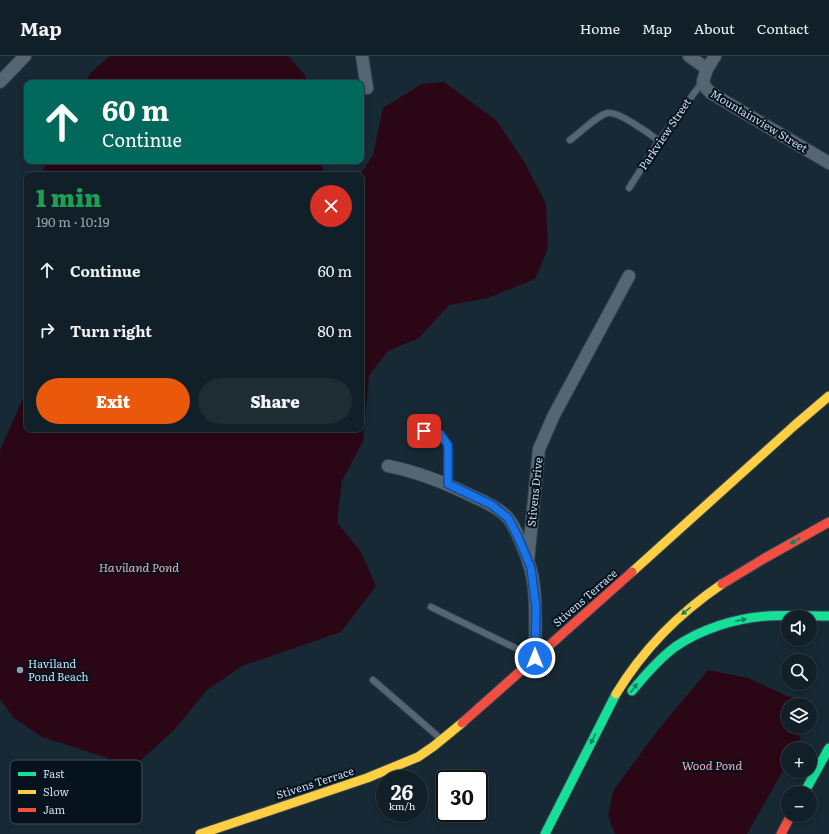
<!DOCTYPE html>
<html lang="en">
<head>
<meta charset="utf-8">
<style>
  body { margin:0; font-family:Literata,serif; background:#1e2c34; color:#f1f3f6; height:100vh; display:flex; flex-direction:column; font-size:15px; white-space:nowrap }
  * { box-sizing:border-box; margin:0 }
  p { font-size:13px; color:#9ca2a8 }
  .icon { flex:none; width:22px; height:22px; fill:none; stroke:currentColor; stroke-width:2; stroke-linecap:round; stroke-linejoin:round }
  .map { position:relative; flex:1; overflow:hidden }
  .details { position:absolute; left:24px; top:116px; width:340px; height:260px; display:flex; flex-direction:column; background:#111f28; border-radius:8px; box-shadow:0 2px 6px #0003,0 0 0 1px #303d45 }
  .details>* { flex:none }
  .top-card { position:absolute; left:24px; top:24px; width:340px; height:84px; border-radius:8px; box-shadow:0 2px 6px #0003,0 0 0 1px #303d45; background:#00695c; color:#fff; overflow:hidden }
  .controls { position:absolute; left:781px; top:554px; display:grid; gap:8px }
  .controls a { display:grid; place-items:center; width:36px; height:36px; border-radius:50%; background:#111f28; box-shadow:0 2px 6px #0003,0 0 0 1px #303d45; font-size:20px }
  .speed { position:absolute; left:376px; top:714px; display:flex; gap:8px; font-size:20px; font-weight:700; text-align:center }
  .speed>* { display:grid; place-content:center; width:52px; height:52px; border-radius:50%; background:#111f28; box-shadow:0 2px 6px #0003,0 0 0 1px #303d45; line-height:1 }
  .speed small { font-size:10px; font-weight:400 }
  .speed .limit { border:2px solid #111; border-radius:6px; background:#fff; color:#111 }
  .pin { position:absolute; display:grid; place-items:center; width:34px; height:34px; color:#fff; margin:-17px; border-radius:8px; box-shadow:0 2px 6px #0006 }
  .me { position:absolute; width:44px; margin:-22px; rotate:0deg; stroke-linejoin:round; filter:drop-shadow(0 0 3px #0008) }
  .turn { display:flex; align-items:center; gap:14px; height:84px; padding:0 12px; font-size:18px }
  .turn .icon { width:52px; height:52px; stroke-width:2.5 }
  .turn b { display:block; font-size:28px; line-height:34px }
  .round { display:grid; place-items:center; flex:none; width:42px; height:42px; border-radius:21px; background:#1e2c34 }
  .headline { display:flex; align-items:center; justify-content:space-between; height:68px; padding:0 12px }
  h1 { font-size:24px; font-weight:800; line-height:30px; color:#1e9e55 }
  .primary-button { display:flex; gap:8px; margin-top:auto; padding:8px 12px }
  .primary-button a { flex:1; height:46px; border-radius:24px; background:#ea580c; color:#fff; font-size:16px; font-weight:800; line-height:46px; text-align:center }
  .primary-button a+a { background:#1e2c34; color:#f1f3f6 }
  ul { padding:0; list-style:none }
  li { display:flex; align-items:center; gap:12px; height:60px; padding:0 12px }
  li div { flex:1 }
  li b { display:block; font-size:15px }
  li em { font-style:normal }
  header { display:flex; align-items:center; gap:24px; box-sizing:border-box; height:56px; padding:0 20px; background:#111f28; border-bottom:1px solid #303d45 }
  header strong { font-size:19px }
  nav { display:flex; gap:22px; margin-inline-start:auto; font-size:14px }
  .map>svg:first-child { display:block }
  .water { fill:#2b0715 }
  .lines { fill:none; stroke-linecap:round; stroke-linejoin:round }
  .lane-casing { stroke:#364550; stroke-width:8 }
  .street-casing { stroke:#364550; stroke-width:14 }
  .fast-casing { stroke:#364550; stroke-width:11 }
  .slow-casing { stroke:#364550; stroke-width:11 }
  .jam-casing { stroke:#364550; stroke-width:11 }
  .lane { stroke:#556572; stroke-width:6 }
  .street { stroke:#556572; stroke-width:12 }
  .fast { stroke:#16e098; stroke-width:9 }
  .slow { stroke:#ffcf43; stroke-width:9 }
  .jam { stroke:#f24e42; stroke-width:9 }
  .oneway { fill:#0f8361 }
  .route-casing { stroke:#114b97; stroke-width:10 }
  .route { stroke:#1a73e8; stroke-width:7 }
  .poi-dot { fill:#8d9fad; stroke:#06121d; stroke-width:1.5 }
  .labels { text-anchor:middle; stroke-width:4; stroke-linejoin:round; paint-order:stroke }
  .street-label { font-size:11px; fill:#ccdeee; stroke:#06121d }
  .poi-label { font-size:11px; fill:#ccdeee; stroke:#06121d; text-anchor:start }
  .water-label { font-size:12px; font-style:italic; fill:#f2a9ba; stroke:#06121d }
  .key { fill:#06121d; stroke:#414f5c; stroke-width:1 }
  .key-label { font-size:11px; fill:#ccdeee }
</style>
</head>
<body>
<header>
<strong>Map</strong>
<nav><a>Home</a><a>Map</a><a>About</a><a>Contact</a></nav>
</header>
<div class="map">
<svg width="829" height="778" viewBox="0 0 829 778">
  <rect width="100%" height="100%" fill="#172935"/>
  <g class="water">
    <polygon points="110,0 288,0 305,19 307,27 85,27 91,16"/>
    <polygon points="444,26 496,64 525,107 546,148 548,192 535,223 488,242 449,249 419,282 388,295 369,319 363,385 342,425 337,466 361,496 376,530 341,576 242,610 207,634 174,674 141,704 115,708 105,701 42,681 13,661 0,643 0,394 27,334 27,373 361,373 361,119 360,119 373,99 383,52 422,28"/>
    <polygon points="47,105 320,105 325,119 41,119"/>
    <polygon points="27,152 27,333 23,237"/>
    <polygon points="708,614 748,622 794,643 795,649 788,649 788,671 798,671 800,684 795,693 788,693 788,706 747,778 615,778 608,759 613,735 658,674"/>
  </g>
  <g class="lines">
    <g class="lane-casing">
      <g id="lane">
        <path d="M570,84C580,77 597,59 608,57C618,55 650,78 659,85"/>
        <polyline points="629,132 659,85 703,25"/>
        <polyline points="424,375 440,378 447,389 448,428"/>
        <polyline points="431,551 534,601"/>
        <polyline points="373,624 441,683"/>
      </g>
    </g>
    <g class="street-casing">
      <g id="street">
        <polyline points="362,0 367,32"/>
        <polyline points="689,0 707,13"/>
        <polyline points="715,0 707,13 703,25 706,32 711,37 829,107"/>
        <polyline points="0,26 25,0"/>
        <path d="M388,410C419,416 446,427 474,441C486,446 499,452 508,462C517,473 522,490 528,504"/>
        <path d="M535,601C535,575 538,529 528,505L539,393L554,359L629,220"/>
      </g>
    </g>
    <g class="fast-casing">
      <g id="fast">
        <path d="M632,635C645,619 659,603 675,591C701,573 736,562 767,560C788,559 809,560 829,560"/>
        <polyline points="804,737 829,692"/>
        <polyline points="545,778 616,638"/>
      </g>
    </g>
    <g class="slow-casing">
      <g id="slow">
        <polyline points="632,516 795,369 829,340"/>
        <path d="M616,638C644,592 678,558 722,528"/>
        <polyline points="200,778 367,722 418,701 434,690 462,667"/>
      </g>
    </g>
    <g class="jam-casing">
      <g id="jam">
        <polyline points="722,528 765,502 829,466"/>
        <polyline points="462,667 632,516"/>
        <polyline points="781,778 791,759"/>
      </g>
    </g>
    <use href="#lane" class="lane"/>
    <use href="#street" class="street"/>
    <use href="#fast" class="fast"/>
    <use href="#slow" class="slow"/>
    <use href="#jam" class="jam"/>
  </g>
  <defs><path id="oneway-solid" d="M-6-.8H1V-3.2L6.5 0L1 3.2V.8H-6Z"/></defs>
  <g class="oneway">
    <use href="#oneway-solid" transform="translate(795 485) rotate(150)"/>
    <use href="#oneway-solid" transform="translate(686 555) rotate(141)"/>
    <use href="#oneway-solid" transform="translate(741 564) rotate(-12)"/>
    <use href="#oneway-solid" transform="translate(634 632) rotate(-53)"/>
    <use href="#oneway-solid" transform="translate(593 683) rotate(117)"/>
  </g>
  <g class="lines">
    <g class="route-casing">
      <polyline id="route" points="424,375 440,378 448,389 448,428 492,449 508,462 518,481 531,512 536,552 535,602"/>
    </g>
    <use href="#route" class="route"/>
  </g>
  <circle class="poi-dot" cx="20" cy="614" r="4"/>
  <g class="labels">
    <g class="street-label">
      <text transform="translate(759 65) rotate(31)" y="4">Mountainview Street</text>
      <text transform="translate(665 78) rotate(-56)" y="4">Parkview Street</text>
      <text transform="translate(535 436) rotate(-84)" y="4">Stivens Drive</text>
      <text transform="translate(585 542) rotate(-41)" y="4">Stivens Terrace</text>
      <text transform="translate(315 727) rotate(-18)" y="4">Stivens Terrace</text>
    </g>
    <g class="poi-label">
      <text x="28" y="612">Haviland<tspan x="28" dy="13">Pond Beach</tspan></text>
    </g>
    <g class="water-label">
      <text x="139" y="516">Haviland Pond</text>
      <text x="712" y="714">Wood Pond</text>
    </g>
  </g>
  <rect x="10" y="704" width="132" height="64" rx="6" class="key"/>
  <rect x="18" y="716" width="18" height="4" fill="#16e098"/>
  <rect x="18" y="734" width="18" height="4" fill="#ffcf43"/>
  <rect x="18" y="752" width="18" height="4" fill="#f24e42"/>
  <g class="key-label">
    <text x="43" y="722">Fast</text>
    <text x="43" y="740">Slow</text>
    <text x="43" y="758">Jam</text>
  </g>
</svg>
<div class="controls">
<a><svg class="icon" aria-label="sound" viewBox="0 0 24 24"><path d="M4 9h4l5-4v14l-5-4H4zM17 9q2 3 0 6"/></svg></a>
<a><svg class="icon" aria-label="search" viewBox="0 0 24 24"><circle cx="10" cy="10" r="6"/><path d="M15 15l6 6"/></svg></a>
<a><svg class="icon" aria-label="layers" viewBox="0 0 24 24"><path d="M12 4l9 5-9 5-9-5zM3 14l9 5 9-5"/></svg></a>
<a>+</a>
<a>−</a>
</div>
<div class="speed"><div>26<small>km/h</small></div><div class="limit">30</div></div>
<div class="pin" style="left:424px;top:375px;background:#d93025"><svg class="icon" aria-label="arrive" viewBox="0 0 24 24"><path d="M6 21V4h12l-3 4 3 4H6"/></svg></div>
<svg class="me" style="left:535px;top:602px" viewBox="-20 -20 40 40"><circle r="17" fill="#1a73e8" stroke="#fff" stroke-width="3"/><path d="M0-11L8 9 0 5-8 9z" fill="#fff"/></svg>
<div class="top-card">
<div class="turn"><svg class="icon" aria-label="ahead" viewBox="0 0 24 24"><path d="M12 20V5M6 11l6-6 6 6"/></svg><div><b>60 m</b>Continue</div></div>
</div>
<section class="details">
<div class="headline"><div><h1>1 min</h1><p>190 m · 10:19</p></div><a class="round" style="background:#d93025;color:#fff"><svg class="icon" aria-label="close" viewBox="0 0 24 24"><path d="M6 6l12 12M18 6L6 18"/></svg></a></div>
<ul>
<li><svg class="icon" aria-label="ahead" viewBox="0 0 24 24"><path d="M12 20V5M6 11l6-6 6 6"/></svg><div><b>Continue</b></div><em>60 m</em></li>
<li><svg class="icon" aria-label="right" viewBox="0 0 24 24"><path d="M7 20v-9h11M14 6l5 5-5 5"/></svg><div><b>Turn right</b></div><em>80 m</em></li>
</ul>
<div class="primary-button"><a>Exit</a><a>Share</a></div>
</section>
</div>
</body>
</html>
